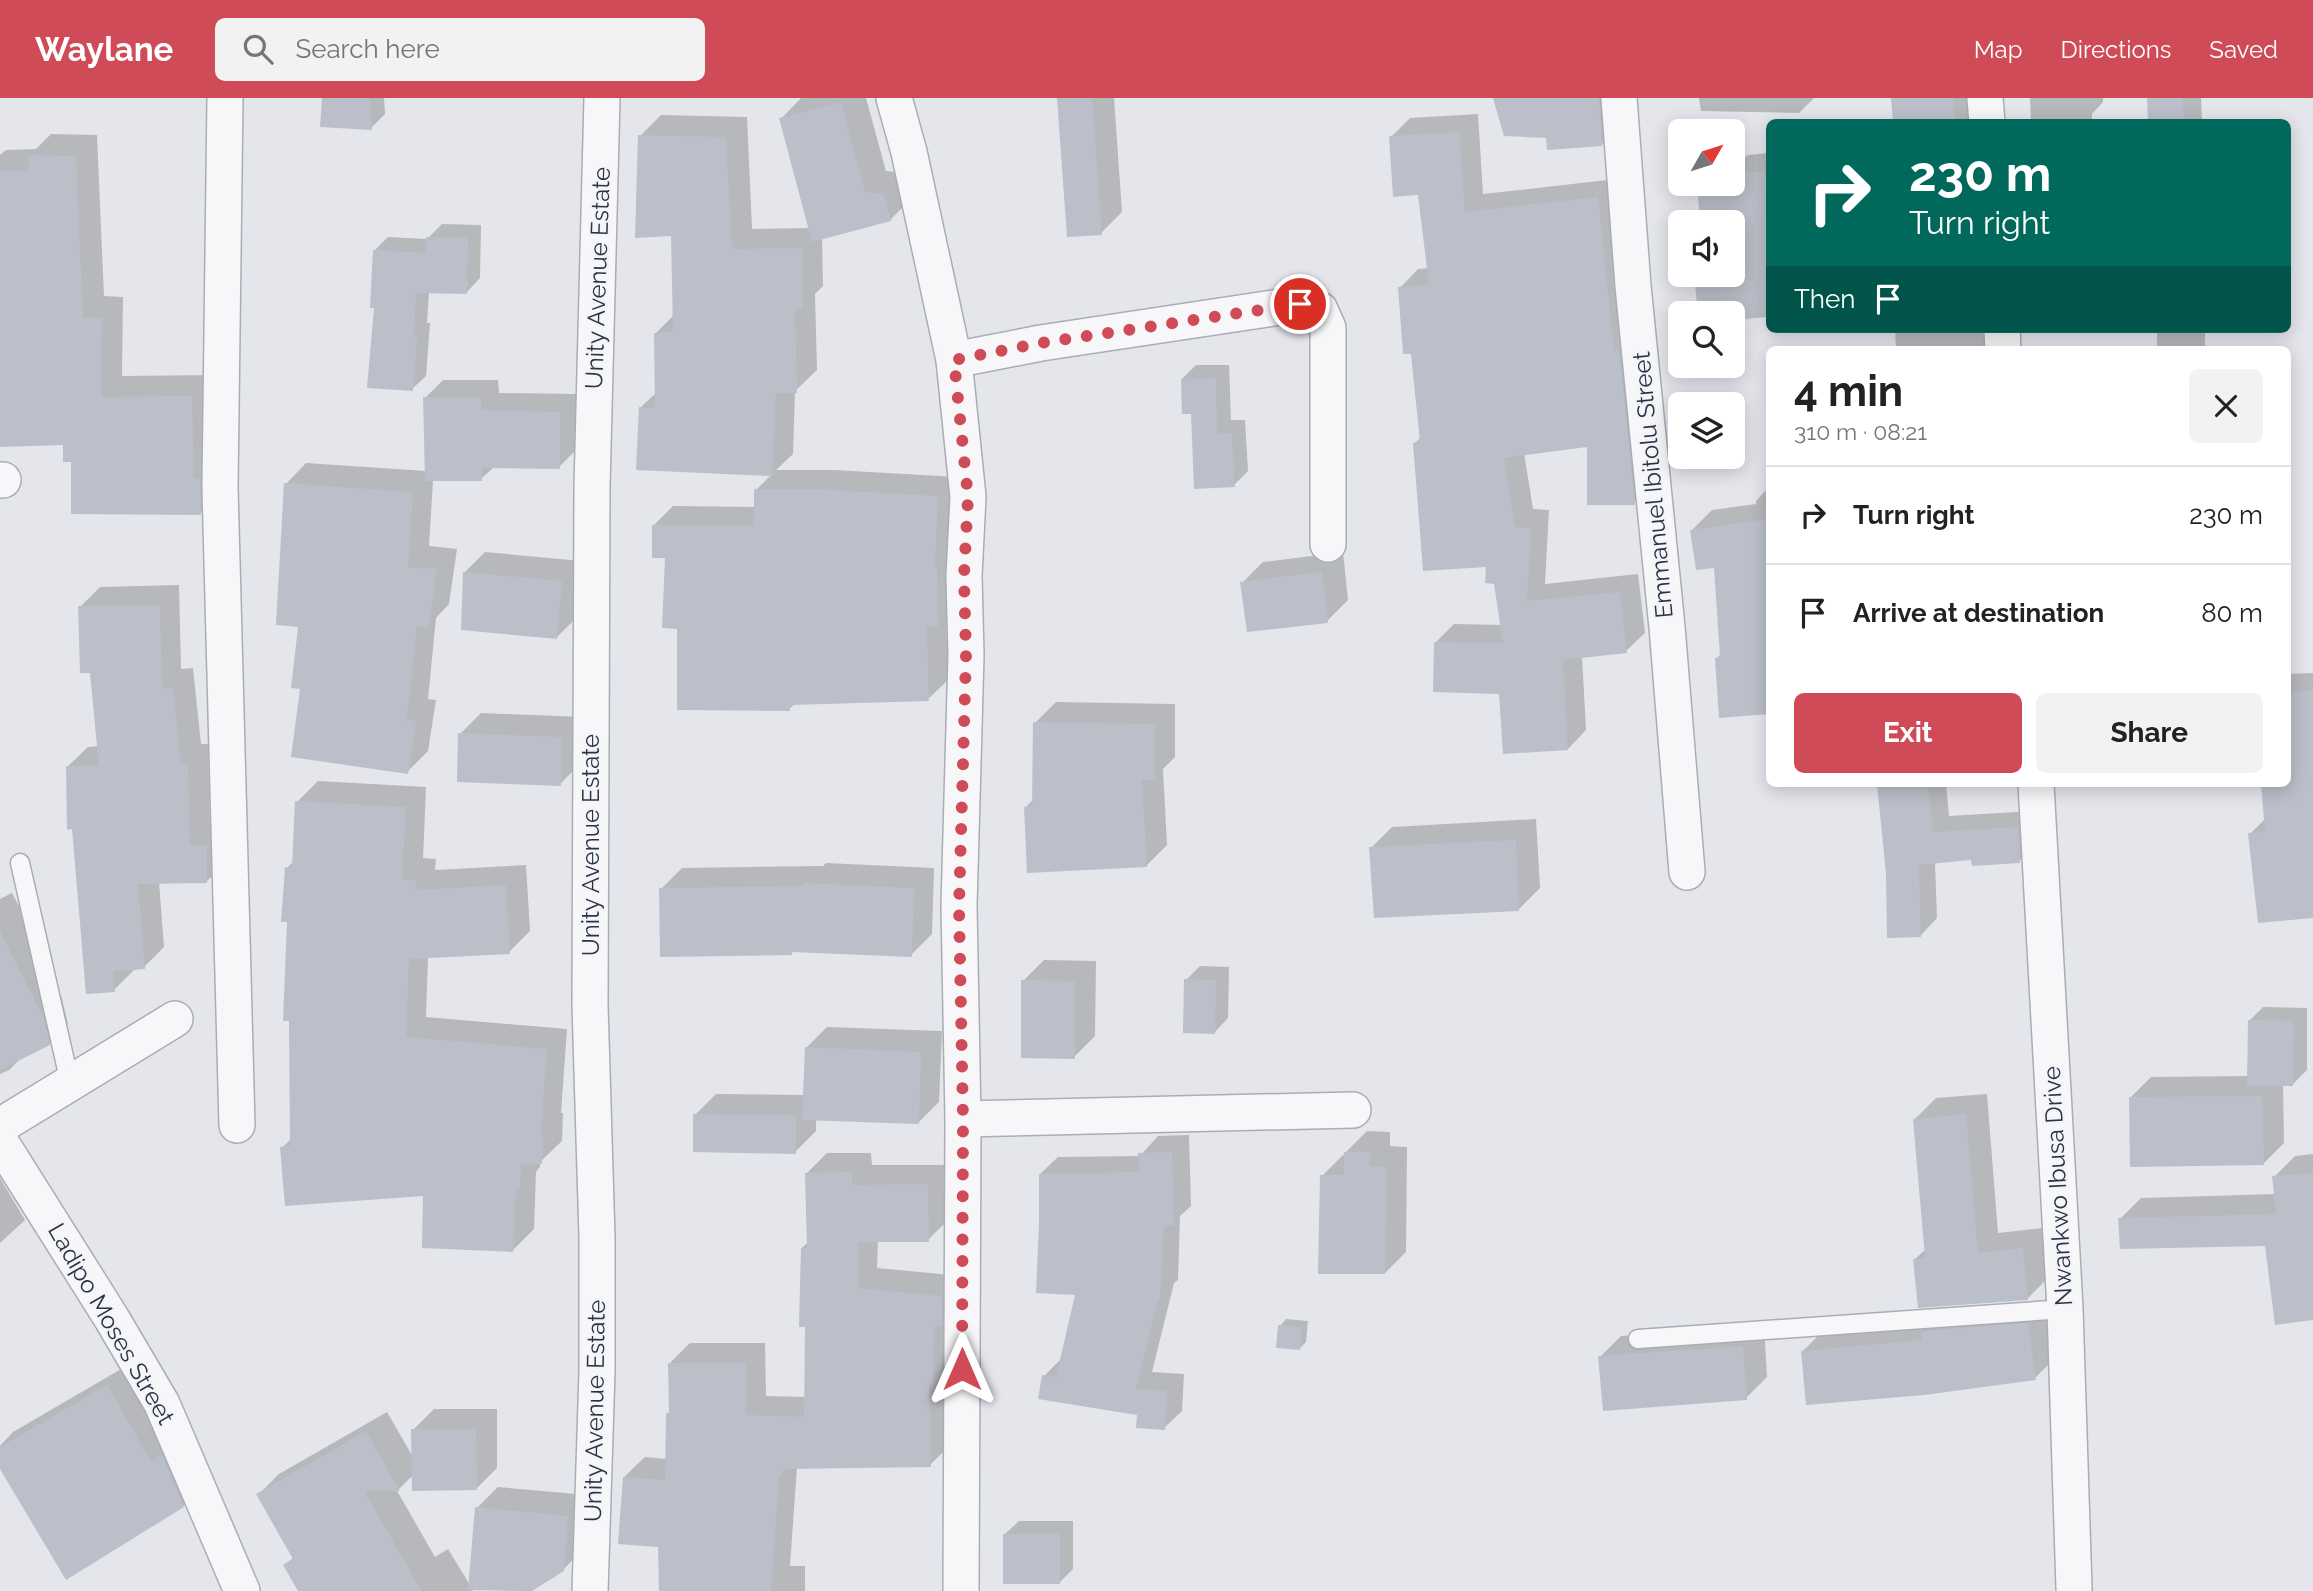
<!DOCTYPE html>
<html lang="en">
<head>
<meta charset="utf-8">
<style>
  body { margin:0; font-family:Raleway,sans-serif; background:#f2f2f2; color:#222; height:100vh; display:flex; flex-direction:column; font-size:26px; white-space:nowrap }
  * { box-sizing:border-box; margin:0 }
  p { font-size:23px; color:#767676 }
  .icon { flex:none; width:38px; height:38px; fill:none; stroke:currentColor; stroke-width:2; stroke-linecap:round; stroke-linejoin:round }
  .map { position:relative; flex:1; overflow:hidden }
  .sheet { position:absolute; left:1766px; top:248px; width:525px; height:441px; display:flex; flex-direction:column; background:#fff; border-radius:10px; box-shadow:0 4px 18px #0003 }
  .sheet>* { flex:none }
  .guide { position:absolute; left:1766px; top:21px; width:525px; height:214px; border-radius:10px; box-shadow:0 4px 18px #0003; background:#00695c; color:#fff; overflow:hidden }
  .needle { width:46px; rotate:51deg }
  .controls { position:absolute; left:1668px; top:21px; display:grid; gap:14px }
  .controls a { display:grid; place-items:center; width:77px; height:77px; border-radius:10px; background:#fff; box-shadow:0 4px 18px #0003; font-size:35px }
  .pin { position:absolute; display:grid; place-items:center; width:60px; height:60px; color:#fff; margin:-30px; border:4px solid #fff; border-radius:50%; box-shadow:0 2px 7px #0007 }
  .me { position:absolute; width:77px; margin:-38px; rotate:0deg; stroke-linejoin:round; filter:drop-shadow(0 0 5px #0008) }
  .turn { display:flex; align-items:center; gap:24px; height:147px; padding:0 28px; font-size:32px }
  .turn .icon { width:91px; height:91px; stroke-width:2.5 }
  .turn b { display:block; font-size:49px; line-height:60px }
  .then { display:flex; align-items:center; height:66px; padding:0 28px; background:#0003; gap:14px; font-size:26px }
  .round { display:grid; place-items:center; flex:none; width:74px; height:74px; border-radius:10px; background:#f2f2f2 }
  .headline { display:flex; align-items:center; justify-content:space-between; height:119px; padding:0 28px }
  h1 { font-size:42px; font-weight:700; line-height:52px }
  .primary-button { display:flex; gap:14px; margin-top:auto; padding:14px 28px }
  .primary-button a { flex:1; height:80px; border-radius:10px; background:#cf4b57; color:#fff; font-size:28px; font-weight:700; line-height:80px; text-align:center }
  .primary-button a+a { background:#f2f2f2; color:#222 }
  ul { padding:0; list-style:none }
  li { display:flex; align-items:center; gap:21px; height:98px; padding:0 28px; border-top:2px solid #e0e0e0 }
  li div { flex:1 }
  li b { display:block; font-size:26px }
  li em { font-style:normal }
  header { display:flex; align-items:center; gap:42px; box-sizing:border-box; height:98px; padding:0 35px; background:#cf4b57; color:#fff }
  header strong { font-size:33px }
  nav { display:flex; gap:38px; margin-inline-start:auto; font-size:24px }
  .search { width:490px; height:63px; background:#f2f2f2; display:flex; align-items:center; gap:18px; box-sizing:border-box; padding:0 24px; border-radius:10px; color:#767676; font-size:26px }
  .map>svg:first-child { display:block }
  .shadow { fill:#0003 }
  .building { fill:#bbbfc9 }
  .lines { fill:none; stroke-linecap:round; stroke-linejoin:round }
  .service-casing { stroke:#a9adb6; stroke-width:21 }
  .minor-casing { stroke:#a9adb6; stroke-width:38 }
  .service { stroke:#f7f7fa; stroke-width:18 }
  .minor { stroke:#f7f7fa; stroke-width:35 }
  .route { stroke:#cf4b57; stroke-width:12; stroke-dasharray:0 21.6 }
  .labels { text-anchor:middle; stroke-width:5; stroke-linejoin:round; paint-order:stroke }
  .street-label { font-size:24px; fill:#2b3344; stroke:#f4f5f9 }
</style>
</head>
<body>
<header>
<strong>Waylane</strong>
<div class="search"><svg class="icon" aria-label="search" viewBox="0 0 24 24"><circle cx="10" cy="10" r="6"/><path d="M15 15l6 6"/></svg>Search here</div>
<nav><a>Map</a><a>Directions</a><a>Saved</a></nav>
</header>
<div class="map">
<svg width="2313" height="1493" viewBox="0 0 2313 1493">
  <rect width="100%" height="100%" fill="#e4e6ec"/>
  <g class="shadow">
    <polygon points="323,0 384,0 385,16 371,30"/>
    <polygon points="801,0 866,0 886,73 904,75 911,101 890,122 822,140 823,188 815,196 817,272 795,293 793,356 776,372 834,372 958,379 957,507 946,518 948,582 928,601 796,605 789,611 679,529 667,458 653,428 673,408 756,409 756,392 771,377 640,310 657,294 656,235 674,217 672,136 640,38 661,17 747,19 752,131 811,130 781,21"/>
    <polygon points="1059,0 1114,0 1122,114 1101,135"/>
    <polygon points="1495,0 1616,0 1619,29 1602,46 1547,38"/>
    <polygon points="1699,0 1814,0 1799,15 1701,13"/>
    <polygon points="1893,0 1974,0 1972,24 1895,24"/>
    <polygon points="2030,0 2103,0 2103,4 2092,16 2092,24 2031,24"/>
    <polygon points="2149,0 2201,0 2202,24 2150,24"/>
    <polygon points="1478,16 1483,96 1616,81 1652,387 1634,405 1589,347 1524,355 1533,411 1549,412 1545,486 1638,476 1645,535 1626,553 1582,558 1586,632 1568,651 1501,594 1436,544 1454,526 1502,527 1496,484 1415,345 1421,339 1413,254 1400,190 1418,171 1429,170 1419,95 1391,39 1410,20"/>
    <polygon points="51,36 97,37 104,198 123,199 122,278 214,277 222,393 200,415 65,346 0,348 0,57 6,52 36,51"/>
    <polygon points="1769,55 1769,218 1732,220 1732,215 1699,215 1696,177 1732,177 1732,124 1702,124 1700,100 1714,86 1732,86 1732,69 1748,57"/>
    <polygon points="442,126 481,127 480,180 467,194 429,193 427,225 430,225 426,278 412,291 376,208 374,153 388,139 427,141"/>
    <polygon points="1895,231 1995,231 1998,252 1896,252"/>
    <rect x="2157" y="231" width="48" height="21"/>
    <polygon points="1196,267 1229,267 1231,322 1245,322 1248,373 1234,387 1193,314 1182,281"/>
    <polygon points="443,282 498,282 499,295 578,296 577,351 559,369 494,369 481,381 433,382 429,448 457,451 449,506 436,520 428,601 436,602 428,653 407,674 302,590 300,527 286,386 306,365 426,373 425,300"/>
    <polygon points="1769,389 1769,614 1721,618 1717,560 1722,555 1716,468 1692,432 1712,412 1756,406 1756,403"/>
    <polygon points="485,454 582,463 577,519 556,540 464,475"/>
    <polygon points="1343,454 1348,502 1327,523 1242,485 1263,464"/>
    <polygon points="179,487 181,571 193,570 201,646 208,646 210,727 226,727 227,763 206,784 159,784 164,849 144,869 134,872 114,892 67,669 88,649 99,648 92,573 80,509 100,489"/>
    <polygon points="2313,575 2313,818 2250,736 2266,720 2263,686 2287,686 2287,576"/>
    <polygon points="1056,604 1175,606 1175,659 1163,671 1167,747 1146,768 1026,709 1034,701 1035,625"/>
    <polygon points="481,615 583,619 581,665 560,686 460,636"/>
    <polygon points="318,683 426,689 423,760 436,761 435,772 526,767 530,833 509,854 428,859 426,919 567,931 561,1015 563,1015 562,1043 540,1064 540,1069 536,1074 534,1131 513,1152 425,1096 282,1050 292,1040 287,770 294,763 297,704"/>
    <polygon points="1879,686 1946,686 1949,718 2034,713 2036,747 2019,763 1973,760 1935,764 1937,820 1921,837 1886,753"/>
    <polygon points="1536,721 1540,790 1519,811 1371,750 1392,729"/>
    <polygon points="826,765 934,770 932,836 911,857 794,853 791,855 661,791 682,770 823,768"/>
    <polygon points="12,795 39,846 36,849 62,901 68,926 49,946 22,959 9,972 0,976 0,801"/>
    <polygon points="1044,862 1096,863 1095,938 1074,959 1023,883"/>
    <polygon points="1200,868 1229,869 1228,920 1215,934 1186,882"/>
    <polygon points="2263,909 2307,910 2307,972 2293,986 2283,986 2284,1045 2263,1066 2130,1000 2151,979 2249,978 2249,923"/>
    <polygon points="827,929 942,933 939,1004 918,1025 816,1021 816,1033 795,1054 695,1017 716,996 805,997 806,950"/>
    <polygon points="1987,996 1998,1135 2043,1130 2048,1180 2027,1201 1914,1162 1926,1151 1915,1021 1936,1000"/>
    <polygon points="1367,1033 1390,1034 1390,1048 1407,1049 1406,1154 1385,1175 1322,1078 1343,1057 1346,1057 1346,1054"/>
    <polygon points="1189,1037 1191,1108 1180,1118 1178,1182 1174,1185 1152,1274 1184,1276 1182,1313 1164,1330 1139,1315 1044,1278 1062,1260 1077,1195 1040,1076 1058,1059 1140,1058 1158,1038"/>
    <polygon points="827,1055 871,1055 872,1067 947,1067 948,1122 928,1142 878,1142 877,1170 962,1178 950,1347 930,1367 797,1369 790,1468 805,1468 805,1493 660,1493 660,1448 624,1379 645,1359 667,1361 668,1316 671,1313 670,1265 690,1245 765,1245 766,1298 806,1299 807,1228 802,1150 808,1144 807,1075"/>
    <polygon points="2313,1056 2313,1221 2267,1146 2120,1121 2141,1100 2276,1096 2274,1079 2295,1058"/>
    <polygon points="0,1080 25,1122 0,1145"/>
    <polygon points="2049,1205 2056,1259 2035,1280 1802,1254 1823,1233"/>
    <polygon points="1286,1221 1308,1223 1306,1244 1300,1250 1280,1228"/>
    <polygon points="1764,1228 1767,1279 1746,1300 1600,1259 1621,1238"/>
    <polygon points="128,1267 204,1387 183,1408 0,1367 0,1348 13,1334"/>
    <polygon points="434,1311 497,1311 497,1370 476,1391 413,1377 399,1391 396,1391 435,1459 448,1451 470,1487 477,1410 498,1389 588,1397 584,1450 563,1472 529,1493 472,1490 473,1493 300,1493 285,1467 294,1459 258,1397 279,1376 387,1314 413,1359 413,1332"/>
    <polygon points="1019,1423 1073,1423 1073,1471 1059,1485 1005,1436"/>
  </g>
  <g class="building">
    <polygon points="322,0 370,0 372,32 320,29"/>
    <polygon points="1057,0 1092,0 1102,137 1067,139"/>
    <polygon points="1493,0 1599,0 1602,48 1547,52 1546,40 1504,38"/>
    <polygon points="1891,0 1953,0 1955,24 1893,24"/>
    <polygon points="2147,0 2183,0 2184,24 2148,24"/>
    <polygon points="841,4 865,94 884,96 891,123 812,144 779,20"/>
    <polygon points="1459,34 1465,114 1598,99 1614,253 1619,252 1635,407 1587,407 1587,349 1504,360 1515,429 1531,430 1527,503 1620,494 1627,555 1563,562 1568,652 1503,656 1499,596 1433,594 1434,544 1503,545 1494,486 1485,485 1486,469 1423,473 1413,345 1420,344 1411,256 1403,256 1398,189 1429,187 1418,97 1393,99 1389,38"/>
    <polygon points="638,37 726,39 732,151 802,150 803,211 795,211 797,295 776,295 772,378 636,372 639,309 655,310 654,235 673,234 671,138 635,140"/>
    <polygon points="28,57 76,58 83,220 102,220 101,299 192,298 194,380 200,380 201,417 71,416 71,364 63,364 63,347 0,349 0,73 29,73"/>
    <polygon points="1769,73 1769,219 1732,222 1732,215 1698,215 1694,177 1732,177 1732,124 1700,124 1698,99 1714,86 1732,86 1732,76"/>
    <polygon points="426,139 468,140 467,196 416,195 414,238 417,239 413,293 367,290 374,210 370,210 373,152 426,155"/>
    <polygon points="1216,280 1217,336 1232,335 1235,389 1194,391 1191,316 1182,316 1181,281"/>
    <polygon points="423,299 481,299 481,312 560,314 560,371 482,370 482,383 425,383"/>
    <polygon points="284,385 413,394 408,469 437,471 429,529 417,528 407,622 416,623 408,676 291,659 300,591 291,590 298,529 276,527"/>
    <polygon points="754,391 813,391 938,398 935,469 937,469 938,529 927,529 929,603 790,607 790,613 677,612 677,531 662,530 665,460 652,460 652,427 754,428"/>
    <polygon points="1769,421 1769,616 1719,620 1715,560 1720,559 1714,470 1696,472 1690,432"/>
    <polygon points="463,474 562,483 557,541 461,532"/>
    <polygon points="1322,474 1328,525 1247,534 1240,484"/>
    <polygon points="160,507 162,591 173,590 181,666 188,666 190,747 207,747 207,785 138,786 145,871 113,873 115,894 86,896 72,731 67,732 66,668 99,668 90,575 80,575 78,508"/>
    <polygon points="2313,593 2313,820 2258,825 2248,735 2265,733 2261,686 2287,686 2287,594"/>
    <polygon points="1033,624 1155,626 1155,682 1142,682 1147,769 1027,775 1024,709 1032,708"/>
    <polygon points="458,635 562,639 561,688 457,684"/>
    <polygon points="1877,686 1928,686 1933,734 2018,729 2020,765 1972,768 1971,762 1919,767 1921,839 1887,840 1886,776"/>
    <polygon points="295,703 406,709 402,781 416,782 415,792 506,787 510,856 409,861 406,939 547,951 541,1036 543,1036 542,1066 521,1065 520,1092 516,1092 513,1154 422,1150 423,1098 285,1108 280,1049 290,1048 289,923 283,923 287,824 281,824 285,769 292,770"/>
    <polygon points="1516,742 1519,813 1374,820 1369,749"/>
    <polygon points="804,785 914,790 912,859 792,854 792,857 660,859 659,790 804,788"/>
    <polygon points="0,833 44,921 50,947 0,972"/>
    <polygon points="1184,881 1216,882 1215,936 1183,935"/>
    <polygon points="1021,882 1075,883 1075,961 1021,960"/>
    <polygon points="2248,922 2294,923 2293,988 2247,988"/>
    <polygon points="805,949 921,954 919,1026 802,1022"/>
    <polygon points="2262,998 2264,1067 2130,1069 2129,999"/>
    <polygon points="693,1016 796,1017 796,1056 693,1054"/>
    <polygon points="1966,1016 1978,1155 2023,1150 2028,1202 1918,1210 1913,1161 1925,1160 1913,1021"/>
    <polygon points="1172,1054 1174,1127 1164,1128 1160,1201 1158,1201 1136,1291 1167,1293 1165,1332 1136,1330 1137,1317 1038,1301 1042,1277 1056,1279 1075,1197 1036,1195 1039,1126 1039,1076 1139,1074 1138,1055"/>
    <polygon points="1344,1054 1370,1054 1370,1068 1387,1069 1385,1176 1318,1176 1320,1077 1344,1077"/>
    <polygon points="852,1074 852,1087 928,1086 929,1144 858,1144 858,1190 942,1198 942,1228 934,1228 933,1287 929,1286 931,1369 783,1371 782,1378 779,1378 771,1493 659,1493 658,1449 618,1446 623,1379 665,1382 666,1315 669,1315 668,1265 746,1265 746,1317 804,1319 805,1229 799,1229 801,1150 807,1150 805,1075"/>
    <polygon points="2313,1075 2313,1222 2275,1227 2265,1148 2120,1151 2118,1120 2276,1116 2272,1078"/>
    <polygon points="2028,1225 2036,1282 1924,1297 1806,1307 1801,1253 1922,1242 1921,1233"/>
    <polygon points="1278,1227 1302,1229 1300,1252 1276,1250"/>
    <polygon points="1743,1248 1747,1302 1603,1313 1598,1258"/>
    <polygon points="107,1287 151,1363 162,1357 184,1409 66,1482 0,1371 0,1349"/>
    <polygon points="411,1331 476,1331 477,1392 412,1393"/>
    <polygon points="366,1333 400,1393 364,1393 422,1493 298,1493 283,1467 293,1461 256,1396"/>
    <polygon points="475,1409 568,1418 564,1473 532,1493 468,1492"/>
    <rect x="1003" y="1436" width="57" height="50"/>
  </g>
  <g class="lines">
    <g class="service-casing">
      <g id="service">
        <polyline points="20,765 70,985"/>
        <polyline points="1638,1241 2065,1211"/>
      </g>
    </g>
    <g class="minor-casing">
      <g id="minor">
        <polyline points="225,0 220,389 237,1027"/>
        <polyline points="894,0 909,54 954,262 968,399 964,478 966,557 959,808 963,1021 961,1493"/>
        <polyline points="1619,0 1633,188 1667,529 1687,774"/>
        <polyline points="1985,0 1987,24"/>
        <polyline points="2002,231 2003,252"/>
        <polyline points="954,262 1041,245 1300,206 1320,212 1328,230 1328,446"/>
        <polyline points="0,382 3,382"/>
        <polyline points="2036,686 2065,1211 2074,1490"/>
        <polyline points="963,1021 1353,1012"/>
        <polyline points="0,1028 175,921"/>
        <polyline points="0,1043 112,1221 162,1306 242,1493"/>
        <polyline points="590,1493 597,1274 597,1139 590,907 592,389 602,0"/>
      </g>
    </g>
    <use href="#service" class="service"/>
    <use href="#minor" class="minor"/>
  </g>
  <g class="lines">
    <polyline class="route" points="962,1271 963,1021 959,808 966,557 964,478 968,399 954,262 1041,245 1300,206"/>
  </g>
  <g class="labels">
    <g class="street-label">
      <text transform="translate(598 180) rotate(-88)" y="8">Unity Avenue Estate</text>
      <text transform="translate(1653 387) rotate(-95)" y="8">Emmanuel Ibitolu Street</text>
      <text transform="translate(591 747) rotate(-90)" y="8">Unity Avenue Estate</text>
      <text transform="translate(2058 1088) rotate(-93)" y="8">Nwankwo Ibusa Drive</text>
      <text transform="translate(111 1226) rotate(60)" y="8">Ladipo Moses Street</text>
      <text transform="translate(595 1313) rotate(-89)" y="8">Unity Avenue Estate</text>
    </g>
  </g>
</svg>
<div class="controls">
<a><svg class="needle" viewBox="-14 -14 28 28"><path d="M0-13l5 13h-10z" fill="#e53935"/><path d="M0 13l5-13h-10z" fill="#767676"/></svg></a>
<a><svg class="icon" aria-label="sound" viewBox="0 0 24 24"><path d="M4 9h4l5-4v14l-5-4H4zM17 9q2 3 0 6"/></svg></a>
<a><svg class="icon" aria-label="search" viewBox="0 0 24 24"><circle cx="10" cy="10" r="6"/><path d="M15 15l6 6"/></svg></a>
<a><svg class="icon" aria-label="layers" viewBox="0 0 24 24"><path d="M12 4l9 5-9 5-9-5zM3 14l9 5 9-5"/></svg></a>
</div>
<div class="pin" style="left:1300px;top:206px;background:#d93025"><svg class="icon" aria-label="arrive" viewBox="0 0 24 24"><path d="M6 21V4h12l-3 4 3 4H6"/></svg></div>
<svg class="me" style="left:962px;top:1271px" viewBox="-20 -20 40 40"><path d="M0-17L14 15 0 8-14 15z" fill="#cf4b57" stroke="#fff" stroke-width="4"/></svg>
<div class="guide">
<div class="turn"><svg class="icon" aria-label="right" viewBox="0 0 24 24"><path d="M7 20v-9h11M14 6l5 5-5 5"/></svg><div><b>230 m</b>Turn right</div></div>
<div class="then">Then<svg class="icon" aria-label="arrive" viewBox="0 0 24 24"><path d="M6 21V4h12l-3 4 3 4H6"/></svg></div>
</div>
<section class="sheet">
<div class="headline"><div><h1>4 min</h1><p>310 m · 08:21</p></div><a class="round"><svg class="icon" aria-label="close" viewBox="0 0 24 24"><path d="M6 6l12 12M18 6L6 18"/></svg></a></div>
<ul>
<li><svg class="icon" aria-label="right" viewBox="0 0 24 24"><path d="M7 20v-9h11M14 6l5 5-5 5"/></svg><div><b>Turn right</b></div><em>230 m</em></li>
<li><svg class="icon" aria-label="arrive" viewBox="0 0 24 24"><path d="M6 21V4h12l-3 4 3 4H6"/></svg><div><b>Arrive at destination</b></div><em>80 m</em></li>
</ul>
<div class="primary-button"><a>Exit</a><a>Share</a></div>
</section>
</div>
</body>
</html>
